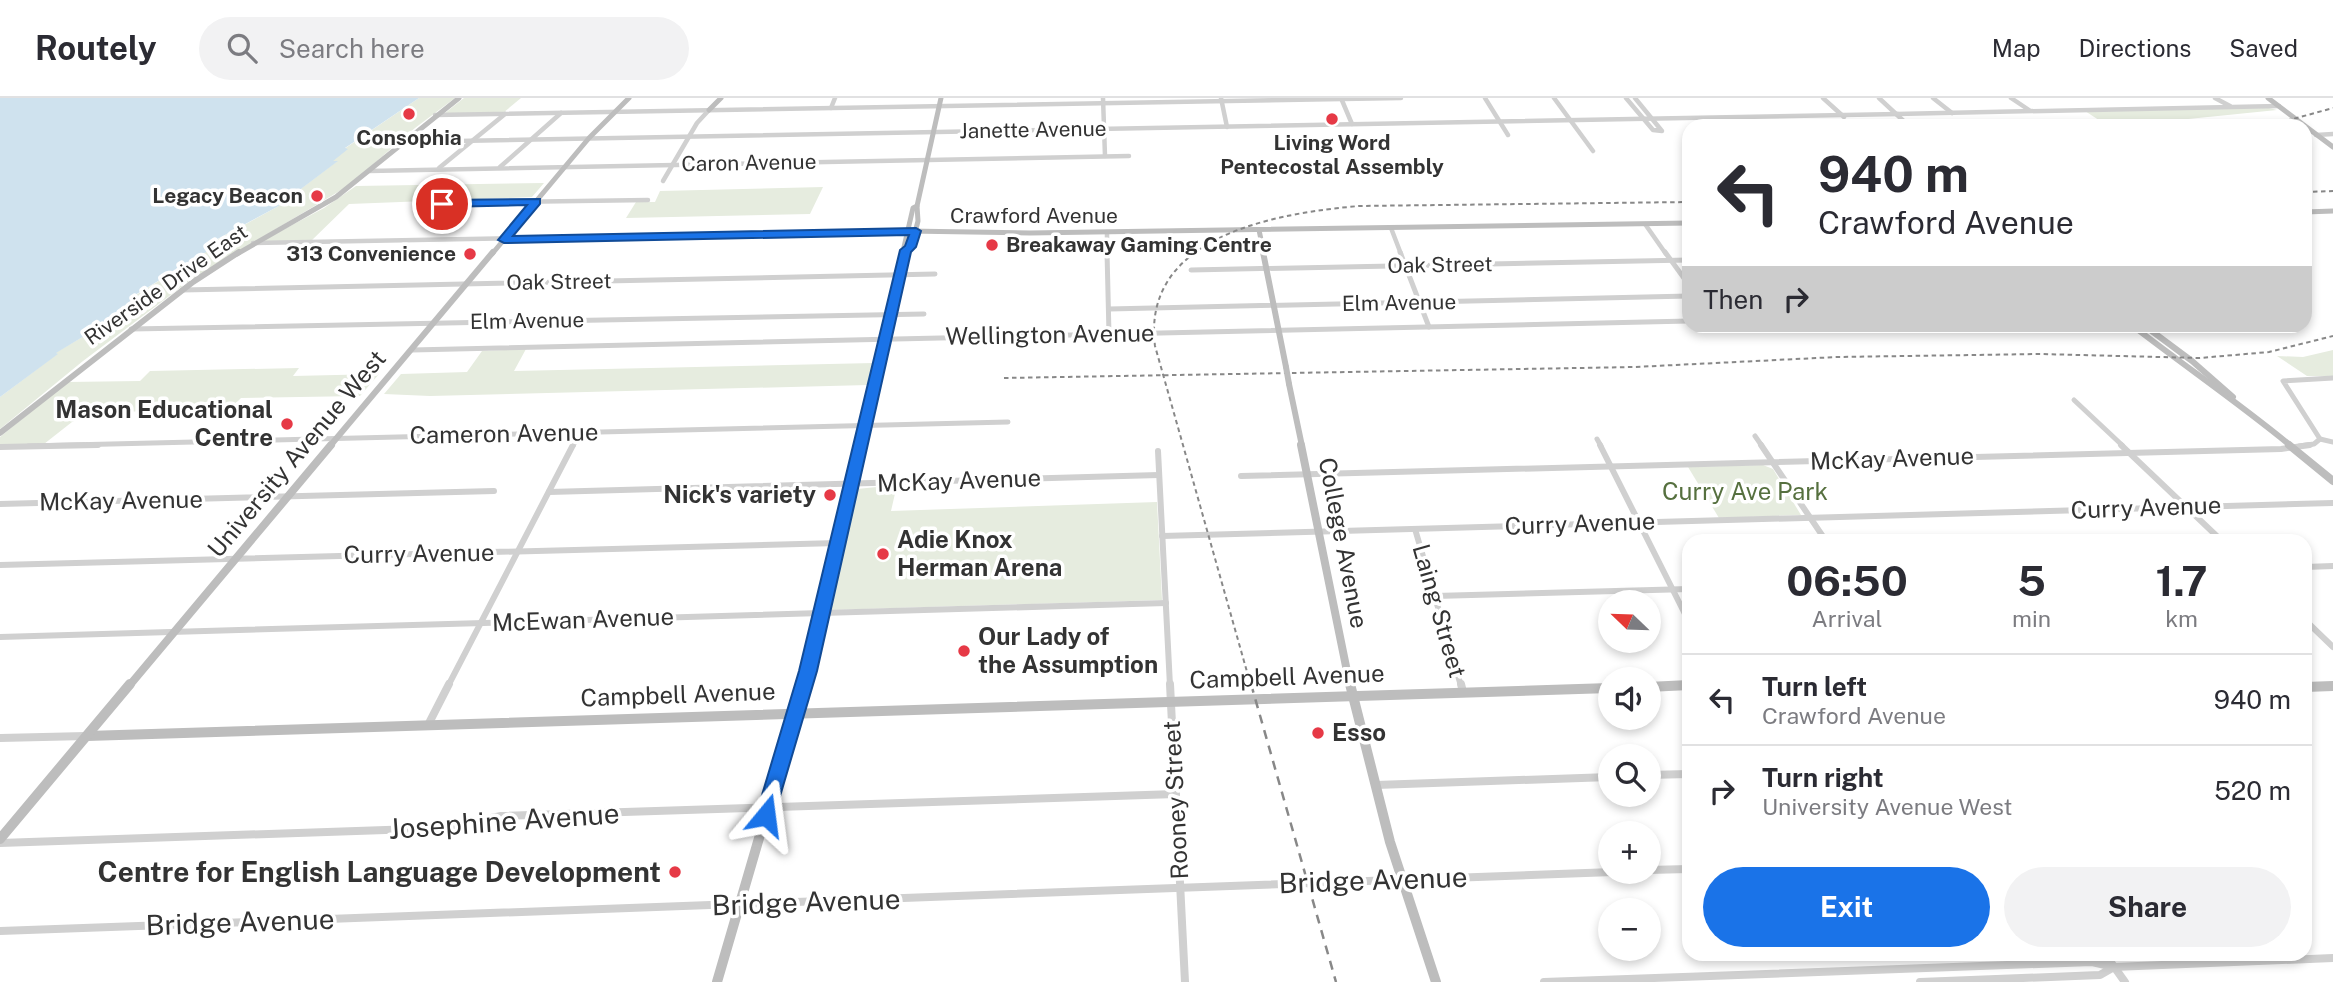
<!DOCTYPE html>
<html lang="en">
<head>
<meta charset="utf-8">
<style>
  body { margin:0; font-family:"Public Sans",sans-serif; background:#f2f2f3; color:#2b2b33; height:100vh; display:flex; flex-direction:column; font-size:26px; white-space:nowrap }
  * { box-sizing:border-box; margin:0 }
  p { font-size:23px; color:#7c7c81 }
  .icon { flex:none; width:38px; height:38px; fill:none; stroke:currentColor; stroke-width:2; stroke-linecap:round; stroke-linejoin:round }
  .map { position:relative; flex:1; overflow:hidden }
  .side { position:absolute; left:1682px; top:436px; width:630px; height:427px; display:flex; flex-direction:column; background:#fff; border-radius:21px; box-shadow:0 4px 10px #0003 }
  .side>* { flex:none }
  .banner { position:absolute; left:1682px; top:21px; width:630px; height:214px; border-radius:21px; box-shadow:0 4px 10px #0003; background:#fff; color:#2b2b33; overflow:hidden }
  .needle { width:46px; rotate:293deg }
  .controls { position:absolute; left:1598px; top:492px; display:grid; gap:14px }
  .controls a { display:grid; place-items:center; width:63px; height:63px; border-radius:50%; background:#fff; box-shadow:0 4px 10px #0003; font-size:35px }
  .pin { position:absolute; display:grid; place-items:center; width:60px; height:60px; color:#fff; margin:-30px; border:4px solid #fff; border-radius:50%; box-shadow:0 2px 7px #0007 }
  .me { position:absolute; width:77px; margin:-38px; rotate:16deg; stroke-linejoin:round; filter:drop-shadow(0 0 5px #0008) }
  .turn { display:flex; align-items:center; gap:24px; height:147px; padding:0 21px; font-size:32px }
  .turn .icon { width:91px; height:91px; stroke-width:2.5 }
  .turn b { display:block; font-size:49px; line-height:60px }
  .then { display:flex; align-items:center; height:66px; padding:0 21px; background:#0003; gap:14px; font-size:26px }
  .eta { display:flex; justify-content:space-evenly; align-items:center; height:119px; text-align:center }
  .eta b { font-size:42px; font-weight:700; line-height:49px }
  .button { display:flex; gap:14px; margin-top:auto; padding:14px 21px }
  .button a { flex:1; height:80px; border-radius:42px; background:#1a73e8; color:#fff; font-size:28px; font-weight:700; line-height:80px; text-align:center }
  .button a+a { background:#f2f2f3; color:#2b2b33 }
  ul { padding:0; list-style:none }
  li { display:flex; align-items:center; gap:21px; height:91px; padding:0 21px; border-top:2px solid #e1e1e2 }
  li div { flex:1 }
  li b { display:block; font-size:26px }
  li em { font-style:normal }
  header { display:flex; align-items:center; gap:42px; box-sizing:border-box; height:98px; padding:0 35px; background:#fff; border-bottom:2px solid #e1e1e2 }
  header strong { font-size:33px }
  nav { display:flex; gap:38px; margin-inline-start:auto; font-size:24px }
  .search { width:490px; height:63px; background:#f2f2f3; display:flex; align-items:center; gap:18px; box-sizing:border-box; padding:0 24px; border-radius:38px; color:#7c7c81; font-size:26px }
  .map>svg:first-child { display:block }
  .green { fill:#e6ecdf }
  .water { fill:#cfe2ee }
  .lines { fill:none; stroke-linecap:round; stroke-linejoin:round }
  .street-far3 { stroke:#d0d0d0; stroke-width:4.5 }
  .street-far2 { stroke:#d0d0d0; stroke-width:5 }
  .street-far1 { stroke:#d0d0d0; stroke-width:6 }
  .street { stroke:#d0d0d0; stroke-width:8 }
  .secondary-far3 { stroke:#bdbdbd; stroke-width:5 }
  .secondary-far2 { stroke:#bdbdbd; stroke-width:6 }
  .secondary-far1 { stroke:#bdbdbd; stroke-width:8 }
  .secondary { stroke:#bdbdbd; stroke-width:10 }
  .rail-far1 { stroke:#888; stroke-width:2; stroke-dasharray:4.5 3.5; stroke-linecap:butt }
  .rail { stroke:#888; stroke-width:2.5; stroke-dasharray:9 7; stroke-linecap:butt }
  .secondary-bridge { stroke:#bdbdbd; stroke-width:6 }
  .route { fill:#1a73e8; stroke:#114b97; stroke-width:2 }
  .poi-dot { fill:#e63946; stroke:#fff; stroke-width:2.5 }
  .labels { text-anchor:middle; stroke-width:7; stroke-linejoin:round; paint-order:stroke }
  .far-street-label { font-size:21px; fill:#333; stroke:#fff }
  .far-poi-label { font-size:21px; font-weight:bold; fill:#333; stroke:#fff }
  .street-label { font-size:24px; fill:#333; stroke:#fff }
  .poi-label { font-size:24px; font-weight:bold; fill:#333; stroke:#fff; text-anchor:start }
  .park-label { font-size:24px; fill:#56703f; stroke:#fff }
  .near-street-label { font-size:28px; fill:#333; stroke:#fff }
  .near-poi-label { font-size:28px; font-weight:bold; fill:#333; stroke:#fff; text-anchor:end }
</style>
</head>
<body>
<header>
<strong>Routely</strong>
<div class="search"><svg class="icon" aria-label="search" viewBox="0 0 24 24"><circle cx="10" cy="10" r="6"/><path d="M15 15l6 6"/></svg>Search here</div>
<nav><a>Map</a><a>Directions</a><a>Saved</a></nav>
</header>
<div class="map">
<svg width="2333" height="884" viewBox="0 0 2333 884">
  <rect width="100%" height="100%" fill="#fff"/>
  <g class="green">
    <polygon points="419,0 455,0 415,30 348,88 192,181 83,263 0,331 0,299 57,256 55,255 144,203 136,199 136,197 215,148 209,146 277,109 336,64 332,63 344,51"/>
    <polygon points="464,0 521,0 503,15 445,15"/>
    <polygon points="2269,10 2277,12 2119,28 2108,28 2085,13"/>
    <polygon points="544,85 532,99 349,106 310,144 266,145 264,142 324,110 356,88"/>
    <polygon points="823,89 810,116 626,120 636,104 655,104 660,93"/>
    <polygon points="526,251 514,273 874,265 868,287 430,298 384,296 401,276 467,274 482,253"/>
    <polygon points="2333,252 2333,278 2307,278 2277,258 2303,259"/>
    <polygon points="299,270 293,278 379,276 360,298 241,300 231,310 94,315 72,324 44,346 0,347 0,339 67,284 140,283 150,273"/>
    <polygon points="1763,367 1773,371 1801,417 1719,420 1688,369"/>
    <polygon points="897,387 891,413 1157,404 1162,502 830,512 857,391"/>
  </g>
  <polygon class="water" points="0,0 419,0 345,50 348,51 333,63 338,63 277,109 210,145 216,148 135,197 144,202 56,255 58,256 0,299"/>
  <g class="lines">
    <g class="street-far3">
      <polyline points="1103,0 1105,58"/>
      <polyline points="1221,0 1227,29"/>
      <polyline points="1341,0 1352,26"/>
      <polyline points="1485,0 1508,37"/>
      <polyline points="1554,0 1593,53"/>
      <polyline points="1626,0 1653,32 1662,33 1635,0"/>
      <polyline points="1823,0 1844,19"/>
      <polyline points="1879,0 1909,28"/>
      <polyline points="1933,0 1952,15"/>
      <polyline points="2011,0 2029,12"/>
      <polyline points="2215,0 2230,8"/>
      <polyline points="831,10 835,0"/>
      <polyline points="1896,16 2279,8"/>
      <polyline points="435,17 1401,0"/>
      <polyline points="2316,37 2333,36"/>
      <polyline points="404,44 1898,16"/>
      <polyline points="500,69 561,15"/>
      <polyline points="439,70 505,16"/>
      <polyline points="369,73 1129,58"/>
      <polyline points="663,83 697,25 709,12"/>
      <polyline points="442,105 648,102"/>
      <polyline points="1645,126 1666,156"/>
      <polyline points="1391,130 1401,156"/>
      <polyline points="1107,134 1107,156"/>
      <polyline points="253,145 908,133"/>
    </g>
    <g class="street-far2">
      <polyline points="1107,154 1109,236"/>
      <polyline points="1400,154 1429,229"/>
      <polyline points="1665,154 1689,187"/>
      <polyline points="1191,172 1689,162"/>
      <polyline points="182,192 935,176"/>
      <polyline points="1109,211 1689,198"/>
      <polyline points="131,231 924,216"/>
      <polyline points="412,252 1689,223"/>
      <polyline points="2074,302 2123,348"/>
      <polyline points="1755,338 1762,348"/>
      <polyline points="1597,341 1601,348"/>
      <polyline points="2320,341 2333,344"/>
      <polyline points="28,348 1008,324"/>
      <polyline points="573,348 580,334"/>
      <polyline points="2299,348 2314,346 2320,341 2283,283 2333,280"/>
    </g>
    <g class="street-far1">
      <polyline points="1600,347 1689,524"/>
      <polyline points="1761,347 1826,443"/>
      <polyline points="2121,347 2222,443"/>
      <polyline points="0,349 98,347"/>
      <polyline points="1158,353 1170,588"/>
      <polyline points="1241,378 2281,351 2310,347"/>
      <polyline points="549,394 1159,377"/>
      <polyline points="0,406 494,393"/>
      <polyline points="1415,431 1461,588"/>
      <polyline points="1162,438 2333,405"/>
      <polyline points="0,467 838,445"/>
      <polyline points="2305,469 2333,468"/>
      <polyline points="1435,498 1689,491"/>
      <polyline points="2305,522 2333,549"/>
      <polyline points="0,539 1166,505"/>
      <polyline points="448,588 573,347"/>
    </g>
    <g class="street">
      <polyline points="1170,586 1185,884"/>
      <polyline points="1461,586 1463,594"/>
      <polyline points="428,627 449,586"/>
      <polyline points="0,640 86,638"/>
      <polyline points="1648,677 1689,676"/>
      <polyline points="1376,687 1610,679"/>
      <polyline points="0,745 444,730 501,718 1176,696"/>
      <polyline points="1648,772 1689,771"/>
      <polyline points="0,833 1613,774"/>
      <polyline points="2105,856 2125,884"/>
      <polyline points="1544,884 2092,864 2114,869 2333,860"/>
      <polyline points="1920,884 2100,877 2114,869"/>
    </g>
    <g class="secondary-far3">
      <polyline points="2268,0 2333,49"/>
      <polyline points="709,12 721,0"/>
      <polyline points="2305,114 2333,113"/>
      <polyline points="1259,132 1264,156"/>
      <polyline points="908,133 1030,135 1689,125"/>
      <polyline points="906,152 911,150 918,123 917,108"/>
      <polyline points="237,156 336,99 459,0"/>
      <polyline points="492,156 589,40 629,0"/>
      <polyline points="905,156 904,149 913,110 917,108 941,0"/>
    </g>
    <g class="secondary-far2">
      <polyline points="1263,154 1286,269"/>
      <path d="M2133,228C2186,269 2240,306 2291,348"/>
      <polyline points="2145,228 2192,263 2233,299"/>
      <polyline points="1289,286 1302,348"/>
      <polyline points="0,335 193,184 239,154"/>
      <polyline points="330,348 493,154"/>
      <polyline points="860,348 906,154"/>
    </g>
    <g class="secondary-far1">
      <polyline points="1301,347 1350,588"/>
      <polyline points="2289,347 2333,383"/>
      <polyline points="129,588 331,347"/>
      <polyline points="804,588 861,347"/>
      <polyline points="1678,588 1689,587"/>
    </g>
    <g class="secondary">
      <polyline points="1350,586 1390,744 1436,884"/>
      <polyline points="1648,589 1689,587"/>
      <polyline points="2305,589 2333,588"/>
      <polyline points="87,638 1610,590"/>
      <polyline points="0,741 130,586"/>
      <polyline points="717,884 804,586"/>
    </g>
    <g class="rail-far1">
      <polyline points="2271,27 2333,10"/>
      <polyline points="2305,94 2333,93"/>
      <polyline points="1004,280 1635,269 1837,259 2040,256 2200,260 2269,254 2333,238"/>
      <path d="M1251,588L1155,248C1141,137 1278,115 1359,108L1689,104"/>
    </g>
    <polyline class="rail" points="1251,586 1336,884"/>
    <polyline class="secondary-bridge" points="1286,269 1289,286"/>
  </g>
  <polygon class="route" points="540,101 540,106 513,138 916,130 921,133 916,149 911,154 817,573 773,722 766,725 759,722 756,717 799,573 900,152 905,148 909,137 504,145 498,142 527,107 442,109 436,106 442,102"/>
  <g class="poi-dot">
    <circle cx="409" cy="16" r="7"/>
    <circle cx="1332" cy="21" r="7"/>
    <circle cx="317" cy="98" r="7"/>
    <circle cx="992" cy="147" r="7"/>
    <circle cx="470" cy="156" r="7"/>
    <circle cx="287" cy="326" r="7"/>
    <circle cx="830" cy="397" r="7"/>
    <circle cx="883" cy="456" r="7"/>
    <circle cx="964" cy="553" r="7"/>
    <circle cx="1318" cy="635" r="7"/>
    <circle cx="675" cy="774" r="7"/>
  </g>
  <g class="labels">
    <g class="far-street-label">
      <text transform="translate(1033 32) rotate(-1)" y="7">Janette Avenue</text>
      <text transform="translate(749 65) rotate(-1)" y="7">Caron Avenue</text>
      <text x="1034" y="125">Crawford Avenue</text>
      <text transform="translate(1440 167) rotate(-1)" y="7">Oak Street</text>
      <text transform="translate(559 184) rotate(-1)" y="7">Oak Street</text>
      <text transform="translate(166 187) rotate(-35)" y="7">Riverside Drive East</text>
      <text transform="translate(1399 205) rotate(-1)" y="7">Elm Avenue</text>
      <text transform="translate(527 223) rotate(-1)" y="7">Elm Avenue</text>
    </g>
    <g class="far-poi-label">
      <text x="409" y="47">Consophia</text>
      <text x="1332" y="52">Living Word<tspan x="1332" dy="24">Pentecostal Assembly</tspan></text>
      <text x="303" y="105" text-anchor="end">Legacy Beacon</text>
      <text x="1006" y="154" text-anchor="start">Breakaway Gaming Centre</text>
      <text x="456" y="163" text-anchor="end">313 Convenience</text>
    </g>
    <g class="street-label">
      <text transform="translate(1050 237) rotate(-1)" y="8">Wellington Avenue</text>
      <text transform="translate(504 336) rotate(-1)" y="8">Cameron Avenue</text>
      <text transform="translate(297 356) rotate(-50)" y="8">University Avenue West</text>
      <text transform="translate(1892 361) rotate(-2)" y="8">McKay Avenue</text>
      <text transform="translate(959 383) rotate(-2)" y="8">McKay Avenue</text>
      <text transform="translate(121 403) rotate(-1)" y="8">McKay Avenue</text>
      <text transform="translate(2146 410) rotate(-2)" y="8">Curry Avenue</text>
      <text transform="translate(1580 426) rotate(-2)" y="8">Curry Avenue</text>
      <text transform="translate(1343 445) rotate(79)" y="8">College Avenue</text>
      <text transform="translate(419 456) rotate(-1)" y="8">Curry Avenue</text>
      <text transform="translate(1439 513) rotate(74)" y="8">Laing Street</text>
      <text transform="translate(583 522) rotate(-2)" y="8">McEwan Avenue</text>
      <text transform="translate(1287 579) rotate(-2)" y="8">Campbell Avenue</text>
      <text transform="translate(678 597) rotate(-2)" y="8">Campbell Avenue</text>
      <text transform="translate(1176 702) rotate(-93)" y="8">Rooney Street</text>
    </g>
    <g class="poi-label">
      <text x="273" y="320" text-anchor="end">Mason Educational<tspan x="273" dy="28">Centre</tspan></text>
      <text x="816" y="405" text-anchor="end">Nick's variety</text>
      <text x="897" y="450">Adie Knox<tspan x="897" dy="28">Herman Arena</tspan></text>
      <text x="978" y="547">Our Lady of<tspan x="978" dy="28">the Assumption</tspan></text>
      <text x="1332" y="643">Esso</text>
    </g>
    <g class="park-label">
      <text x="1745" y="402">Curry Ave Park</text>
    </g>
    <g class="near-street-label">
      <text transform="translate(504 723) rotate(-4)" y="10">Josephine Avenue</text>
      <text transform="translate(1373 782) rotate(-2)" y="10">Bridge Avenue</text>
      <text transform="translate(806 804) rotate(-2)" y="10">Bridge Avenue</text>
      <text transform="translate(240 824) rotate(-2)" y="10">Bridge Avenue</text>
    </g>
    <g class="near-poi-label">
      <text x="661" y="784">Centre for English Language Development</text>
    </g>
  </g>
</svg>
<div class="controls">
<a><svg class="needle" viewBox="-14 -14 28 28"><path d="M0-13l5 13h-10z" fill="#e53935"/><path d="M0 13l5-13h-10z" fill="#7c7c81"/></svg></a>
<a><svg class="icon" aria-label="sound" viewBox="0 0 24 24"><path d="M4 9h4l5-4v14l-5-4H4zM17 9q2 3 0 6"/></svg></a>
<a><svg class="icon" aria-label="search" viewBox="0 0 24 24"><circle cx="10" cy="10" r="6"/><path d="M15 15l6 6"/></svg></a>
<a>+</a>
<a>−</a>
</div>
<div class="pin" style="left:442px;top:106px;background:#d93025"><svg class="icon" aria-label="arrive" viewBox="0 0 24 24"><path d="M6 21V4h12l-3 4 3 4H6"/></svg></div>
<svg class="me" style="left:766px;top:717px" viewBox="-20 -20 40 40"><path d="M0-17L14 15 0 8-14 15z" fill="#1a73e8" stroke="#fff" stroke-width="4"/></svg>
<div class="banner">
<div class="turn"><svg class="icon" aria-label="left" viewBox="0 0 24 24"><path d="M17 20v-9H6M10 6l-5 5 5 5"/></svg><div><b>940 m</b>Crawford Avenue</div></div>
<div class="then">Then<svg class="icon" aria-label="right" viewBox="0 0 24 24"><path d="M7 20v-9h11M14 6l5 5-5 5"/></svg></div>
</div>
<section class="side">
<div class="eta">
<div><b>06:50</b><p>Arrival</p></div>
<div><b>5</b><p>min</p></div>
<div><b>1.7</b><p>km</p></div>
</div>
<ul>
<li><svg class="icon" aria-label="left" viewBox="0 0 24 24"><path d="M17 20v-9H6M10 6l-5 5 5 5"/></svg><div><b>Turn left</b><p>Crawford Avenue</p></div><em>940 m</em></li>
<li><svg class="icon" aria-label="right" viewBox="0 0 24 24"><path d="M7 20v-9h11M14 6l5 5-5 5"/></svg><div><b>Turn right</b><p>University Avenue West</p></div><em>520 m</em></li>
</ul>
<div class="button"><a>Exit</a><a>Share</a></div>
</section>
</div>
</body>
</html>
